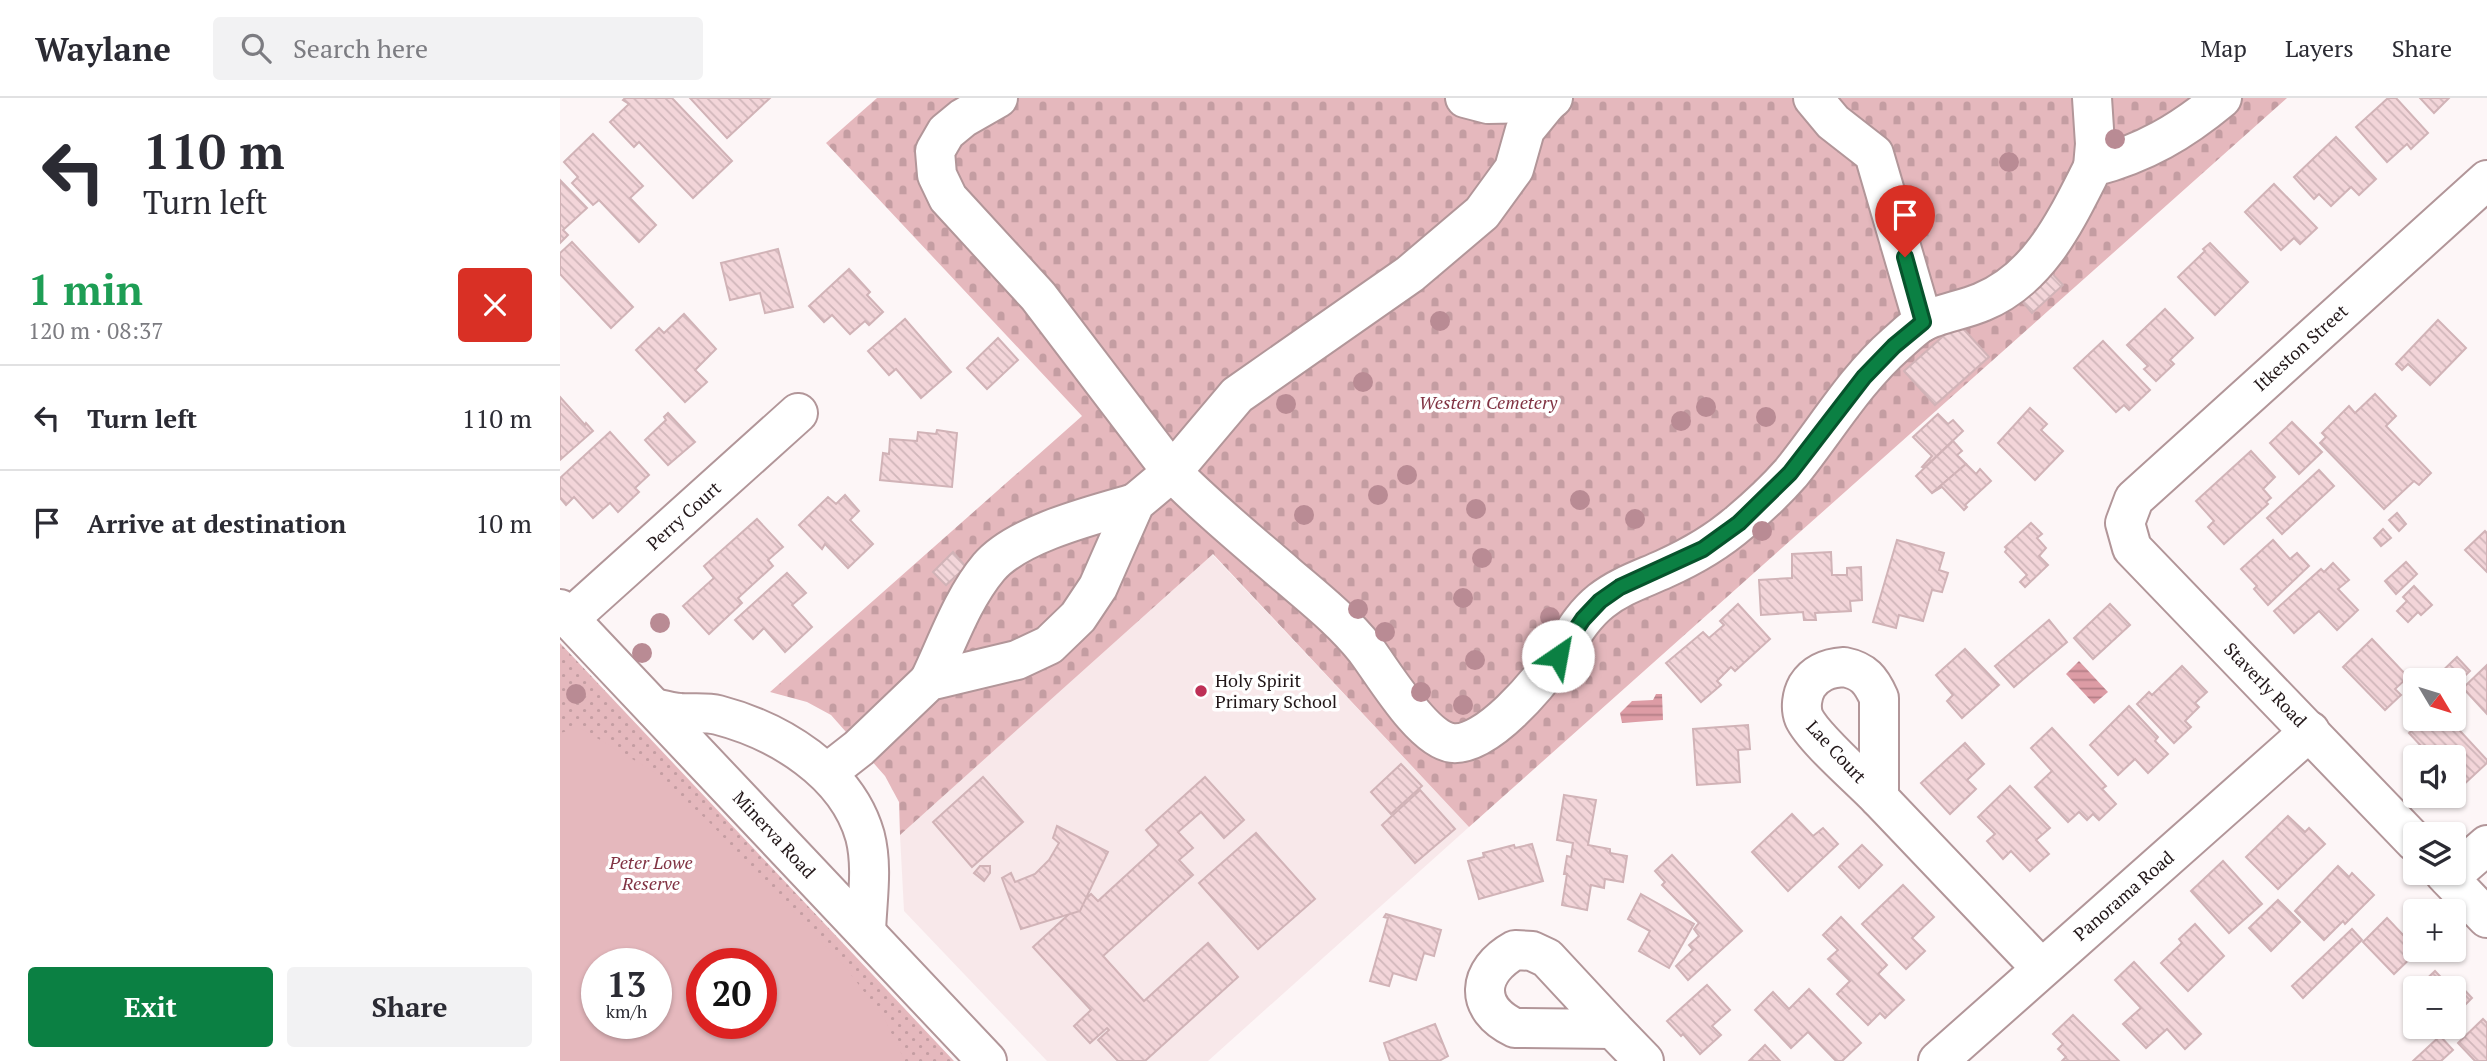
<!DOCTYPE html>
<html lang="en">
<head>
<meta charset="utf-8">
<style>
  body { margin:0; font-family:"PT Serif",serif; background:#f2f2f3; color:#2b2b33; height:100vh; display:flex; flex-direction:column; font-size:26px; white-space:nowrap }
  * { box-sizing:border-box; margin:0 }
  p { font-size:23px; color:#7c7c81 }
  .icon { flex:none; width:38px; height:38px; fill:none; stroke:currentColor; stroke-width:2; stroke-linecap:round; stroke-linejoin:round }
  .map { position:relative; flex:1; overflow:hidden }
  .panel { display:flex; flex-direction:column; background:#fff; width:560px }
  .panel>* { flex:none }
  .hud { background:#fff; color:#2b2b33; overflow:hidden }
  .needle { width:46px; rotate:128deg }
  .controls { position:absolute; left:1843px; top:570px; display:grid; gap:14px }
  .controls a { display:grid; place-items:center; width:63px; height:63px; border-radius:7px; background:#fff; box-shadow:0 2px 5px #0004; font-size:35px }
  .speed { position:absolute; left:21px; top:850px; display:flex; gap:14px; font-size:35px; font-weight:700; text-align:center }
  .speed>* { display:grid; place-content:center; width:91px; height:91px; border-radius:50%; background:#fff; box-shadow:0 2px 5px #0004; line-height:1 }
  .speed small { font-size:18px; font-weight:400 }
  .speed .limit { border:10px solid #d22; background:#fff; color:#111 }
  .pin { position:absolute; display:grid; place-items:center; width:60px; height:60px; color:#fff; margin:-72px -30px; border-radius:50% 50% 50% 0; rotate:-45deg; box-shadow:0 0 7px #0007 }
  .pin .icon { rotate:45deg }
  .me { position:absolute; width:77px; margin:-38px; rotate:33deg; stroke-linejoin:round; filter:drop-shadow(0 0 5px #0008) }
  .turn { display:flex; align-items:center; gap:24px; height:147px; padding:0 28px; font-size:32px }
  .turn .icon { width:91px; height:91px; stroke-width:2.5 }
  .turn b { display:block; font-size:49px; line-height:60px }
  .round { display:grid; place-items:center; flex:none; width:74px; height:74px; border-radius:7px; background:#f2f2f3 }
  .summary { display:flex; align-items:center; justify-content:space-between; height:119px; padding:0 28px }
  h1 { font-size:42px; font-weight:600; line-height:52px; color:#1e9e55 }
  .button { display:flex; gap:14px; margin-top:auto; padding:14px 28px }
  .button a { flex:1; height:80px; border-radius:7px; background:#0b8043; color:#fff; font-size:28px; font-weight:600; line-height:80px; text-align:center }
  .button a+a { background:#f2f2f3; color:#2b2b33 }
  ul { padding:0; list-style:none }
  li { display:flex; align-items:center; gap:21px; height:105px; padding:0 28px; border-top:2px solid #e1e1e2 }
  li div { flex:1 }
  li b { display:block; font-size:26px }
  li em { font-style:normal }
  header { display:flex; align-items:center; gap:42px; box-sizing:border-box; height:98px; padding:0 35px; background:#fff; border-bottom:2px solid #e1e1e2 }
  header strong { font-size:33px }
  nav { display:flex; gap:38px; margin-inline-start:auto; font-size:24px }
  .search { width:490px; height:63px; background:#f2f2f3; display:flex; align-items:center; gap:18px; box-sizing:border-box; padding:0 24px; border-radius:7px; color:#7c7c81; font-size:26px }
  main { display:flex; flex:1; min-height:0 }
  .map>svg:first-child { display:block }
  .built { fill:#f8e8ea }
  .grass { fill:url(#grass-dots); fill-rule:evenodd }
  .cemetery { fill:url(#cemetery-stones) }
  .pitch { fill:#e5b8bd; fill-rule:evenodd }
  .water { fill:url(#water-rules) }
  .building { fill:url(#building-back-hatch); stroke:#d1b3b7; stroke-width:2 }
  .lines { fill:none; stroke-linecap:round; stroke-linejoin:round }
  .minor-casing { stroke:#b29699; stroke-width:42 }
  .minor { stroke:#fff; stroke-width:38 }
  .tree { fill:#b98b94 }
  .route-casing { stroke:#07532c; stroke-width:18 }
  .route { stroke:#0b8043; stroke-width:12 }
  .poi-dot { fill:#be2f56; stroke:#fff; stroke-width:2.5 }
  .labels { text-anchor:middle; stroke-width:7; stroke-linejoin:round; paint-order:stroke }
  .street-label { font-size:18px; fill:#221719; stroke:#fff }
  .park-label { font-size:18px; font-style:italic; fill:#813343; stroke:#fff }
  .poi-label { font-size:18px; fill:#221719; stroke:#fff; text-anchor:start }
</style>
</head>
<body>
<header>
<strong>Waylane</strong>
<div class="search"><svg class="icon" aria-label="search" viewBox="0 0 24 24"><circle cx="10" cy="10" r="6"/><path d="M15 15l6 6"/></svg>Search here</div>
<nav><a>Map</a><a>Layers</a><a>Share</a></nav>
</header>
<main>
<section class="panel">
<div class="hud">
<div class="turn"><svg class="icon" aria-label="left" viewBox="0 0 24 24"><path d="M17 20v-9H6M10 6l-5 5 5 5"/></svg><div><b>110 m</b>Turn left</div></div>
</div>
<div class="summary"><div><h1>1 min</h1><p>120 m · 08:37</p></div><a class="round" style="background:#d93025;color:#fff"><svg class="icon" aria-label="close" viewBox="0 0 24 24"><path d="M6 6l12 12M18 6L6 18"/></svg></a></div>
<ul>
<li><svg class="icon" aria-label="left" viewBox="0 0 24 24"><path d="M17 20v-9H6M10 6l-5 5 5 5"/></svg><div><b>Turn left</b></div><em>110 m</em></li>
<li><svg class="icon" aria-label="arrive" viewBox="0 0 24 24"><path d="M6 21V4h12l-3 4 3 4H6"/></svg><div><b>Arrive at destination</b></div><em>10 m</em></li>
</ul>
<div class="button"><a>Exit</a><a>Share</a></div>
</section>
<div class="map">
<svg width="1927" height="963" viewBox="0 0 1927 963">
  <defs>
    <pattern id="grass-dots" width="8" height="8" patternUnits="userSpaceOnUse" patternTransform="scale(1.75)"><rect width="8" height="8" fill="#e5b8bd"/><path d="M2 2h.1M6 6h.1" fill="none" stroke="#c49da2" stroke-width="1.8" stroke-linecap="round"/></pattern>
    <pattern id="cemetery-stones" width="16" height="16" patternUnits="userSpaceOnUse" patternTransform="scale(1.75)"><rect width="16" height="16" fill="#e5b8bd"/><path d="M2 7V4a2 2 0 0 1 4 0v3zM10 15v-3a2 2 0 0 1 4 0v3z" fill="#c49da2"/></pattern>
    <pattern id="water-rules" width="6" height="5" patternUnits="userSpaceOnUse" patternTransform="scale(1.75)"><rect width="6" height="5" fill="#dd9ca5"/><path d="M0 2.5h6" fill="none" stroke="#b37e86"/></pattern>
    <pattern id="building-back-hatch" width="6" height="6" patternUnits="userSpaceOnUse" patternTransform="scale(1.75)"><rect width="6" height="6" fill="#f3d5d9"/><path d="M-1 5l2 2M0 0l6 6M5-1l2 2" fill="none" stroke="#d0b6ba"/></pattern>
  </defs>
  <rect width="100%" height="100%" fill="#fdf6f7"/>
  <polygon class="built" points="652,456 909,729 648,963 487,963 344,813 340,737"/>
  <path class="grass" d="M0,545L394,963H0ZM37,866H96V926H37ZM142,866H201V926H142Z"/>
  <polygon class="cemetery" points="317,0 1727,0 909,729 653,456 340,737 339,704 325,678 271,617 247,604 210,594 522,318 266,45"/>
  <path class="pitch" d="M20,630L94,674L148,723L286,870L324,920L345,963H0V635ZM37,866H96V926H37ZM142,866H201V926H142Z"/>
  <g class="water">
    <polygon points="1519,563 1548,594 1534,606 1506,576"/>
    <polygon points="1096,596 1102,596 1103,622 1062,625 1060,615 1072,603 1093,602"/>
  </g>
  <g class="building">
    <polygon points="65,0 112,0 172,63 133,100 79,44 74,49 50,24 69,6 63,2"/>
    <polygon points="130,0 210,0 167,40"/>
    <polygon points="1828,0 1836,0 1868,35 1851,51 1847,46 1827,64 1796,29"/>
    <polygon points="1860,0 1889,0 1874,15"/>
    <polygon points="33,36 83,88 70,100 96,127 79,144 39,102 33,107 12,85 18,79 4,64"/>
    <polygon points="1776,39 1816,81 1799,97 1791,89 1771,108 1759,96 1754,101 1734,79"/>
    <polygon points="0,82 27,110 3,132 8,137 0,145"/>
    <polygon points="1714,86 1757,130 1740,146 1734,140 1721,152 1685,114"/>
    <polygon points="12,144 73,209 51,230 0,176 0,155"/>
    <polygon points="1650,145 1688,184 1655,217 1618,179 1645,153 1643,151"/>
    <polygon points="218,151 233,209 205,215 200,195 170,202 161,165"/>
    <polygon points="1484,167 1503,187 1472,215 1454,194"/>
    <polygon points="289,171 310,194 307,197 323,214 309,227 305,223 290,236 272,217 264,224 249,208"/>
    <polygon points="1605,211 1633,240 1610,262 1614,266 1596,283 1584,271 1588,268 1567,247"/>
    <polygon points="124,216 156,251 135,272 147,284 125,304 76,252 99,230 104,235"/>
    <polygon points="345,221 391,274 361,300 336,271 329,277 308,253"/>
    <polygon points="1878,222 1906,250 1870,287 1848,266 1842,272 1836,266"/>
    <polygon points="1398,225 1429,259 1375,307 1344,273"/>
    <polygon points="438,240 458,262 427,291 407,270"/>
    <polygon points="1543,243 1590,292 1569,312 1564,307 1556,314 1514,270"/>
    <polygon points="1815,296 1836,318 1826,328 1871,375 1859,387 1854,383 1824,411 1760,345 1766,339 1762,335 1789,308 1795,315"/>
    <polygon points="0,299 25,327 26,325 33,333 0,362"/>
    <polygon points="1470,310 1487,326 1481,332 1503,353 1475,382 1438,345"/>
    <polygon points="108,315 135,344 108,367 85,342 106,322 104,319"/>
    <polygon points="1378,316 1388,326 1393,322 1403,333 1364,370 1362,369 1372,358 1353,339"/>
    <polygon points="1732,324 1762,354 1739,376 1710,345"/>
    <polygon points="377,332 397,335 392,389 320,382 323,355 329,356 330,341 357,343 358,334 376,336"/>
    <polygon points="50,334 89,377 75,390 79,394 58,414 50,405 33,420 14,399 6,407 0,400 0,380"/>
    <polygon points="1393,343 1402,353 1397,357 1406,366 1372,395 1356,378"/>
    <polygon points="1691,353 1715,379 1703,391 1711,400 1706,404 1708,406 1664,446 1648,429 1654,423 1636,403"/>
    <polygon points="1406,366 1416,376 1420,371 1431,383 1405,407 1407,409 1404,412 1382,389 1372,395"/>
    <polygon points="1759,372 1774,388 1722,436 1707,420"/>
    <polygon points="285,397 299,413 290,422 313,446 288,470 265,446 262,451 239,427 268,399 276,406"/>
    <polygon points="1837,415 1846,426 1839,433 1829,422"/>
    <polygon points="197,421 223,449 208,462 213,468 178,500 182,505 149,536 123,508 154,480 144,468"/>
    <polygon points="1471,425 1482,436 1477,440 1486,450 1479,458 1488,467 1465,489 1460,484 1467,477 1445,454 1447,451 1445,449"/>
    <polygon points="1823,431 1831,440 1821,448 1814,440"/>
    <polygon points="1925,433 1927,435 1927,474 1905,452"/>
    <polygon points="1337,442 1384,455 1379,472 1388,475 1382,494 1372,492 1363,523 1339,517 1336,530 1313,524"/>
    <polygon points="1713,442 1730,461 1737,455 1749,468 1708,507 1694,491 1697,488 1681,471"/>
    <polygon points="393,454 406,469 386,487 373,474"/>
    <polygon points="1271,454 1272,477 1287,477 1287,470 1301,469 1302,502 1290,503 1291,513 1255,515 1256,522 1244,522 1243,514 1201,517 1199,482 1232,480 1232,456"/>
    <polygon points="1846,464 1857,476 1836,496 1825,483"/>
    <polygon points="1773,465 1789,482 1778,491 1798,512 1777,532 1759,513 1734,535 1714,513 1761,471 1764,474"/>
    <polygon points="227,475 246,495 232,507 252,529 225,554 204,530 193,541 175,522"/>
    <polygon points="1854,488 1872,507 1861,517 1858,514 1848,524 1837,513 1847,503 1843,499"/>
    <polygon points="1178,506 1210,541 1175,573 1171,569 1157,583 1161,587 1141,604 1106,565 1143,534 1149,540 1164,527 1160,523"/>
    <polygon points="1550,506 1570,527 1533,561 1514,540"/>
    <polygon points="1489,522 1507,544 1454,589 1435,568"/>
    <polygon points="1812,541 1848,579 1835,591 1841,597 1825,612 1783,569"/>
    <polygon points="1405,551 1439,587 1402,620 1387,603 1393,597 1376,577"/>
    <polygon points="1897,559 1910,573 1894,588 1894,583 1872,583"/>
    <polygon points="1927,567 1927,616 1903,590"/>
    <polygon points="1622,568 1647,594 1635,605 1639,609 1625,623 1631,629 1614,645 1577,606 1589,594 1592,597"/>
    <polygon points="1569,608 1598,639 1595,643 1608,656 1588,675 1575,661 1558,677 1530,647"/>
    <polygon points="1865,621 1889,621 1927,662 1927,665 1901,689 1894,681 1894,660 1862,660 1857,654 1862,649 1849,635"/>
    <polygon points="1188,627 1190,651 1178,652 1180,684 1137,687 1133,631"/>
    <polygon points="1492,630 1546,688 1542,691 1556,706 1539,722 1533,716 1527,722 1519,714 1508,724 1475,689 1492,673 1471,650"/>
    <polygon points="1405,645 1424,666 1407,682 1416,691 1390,716 1361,685"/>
    <polygon points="841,666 862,688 831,716 811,694"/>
    <polygon points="423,679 463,724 412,769 373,724"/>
    <polygon points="645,679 684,722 664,740 641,714 618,734 633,750 619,762 633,777 543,858 584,903 648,845 678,879 585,963 558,963 538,942 549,932 547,930 530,945 514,928 531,912 473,849 531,796 538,803 599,747 586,732"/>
    <polygon points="1450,688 1490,730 1476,742 1489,756 1470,773 1451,753 1443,761 1427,743 1435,736 1418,719"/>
    <polygon points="860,692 895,731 855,765 822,727"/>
    <polygon points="1004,697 1036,702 1028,747 1050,751 1050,755 1067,758 1063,784 1045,781 1044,790 1031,787 1027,812 1002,807 1007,776 1004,776 1007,758 1011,759 1013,745 997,742"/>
    <polygon points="1232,716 1253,738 1263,730 1278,746 1228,793 1192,754"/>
    <polygon points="1728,718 1745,734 1749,730 1765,746 1718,791 1686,759"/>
    <polygon points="497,728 548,754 520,813 461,831 442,780 451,775 455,784 475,776 489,762 499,745 493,740"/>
    <polygon points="696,735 755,801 698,851 639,785"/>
    <polygon points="972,746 983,783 919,801 908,763 924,759 923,755 954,747 955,750"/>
    <polygon points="1302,747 1322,767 1299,790 1279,769"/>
    <polygon points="1112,757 1182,833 1128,882 1116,868 1133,852 1129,847 1139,838 1134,831 1139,825 1102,787 1105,784 1095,773"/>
    <polygon points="1663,763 1702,806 1669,835 1631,793"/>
    <polygon points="420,768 430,768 430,775 424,783 414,775"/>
    <polygon points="1778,768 1789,779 1792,775 1814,797 1785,826 1783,823 1764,842 1735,813"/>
    <polygon points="1343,787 1374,819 1352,840 1365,853 1346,871 1302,826"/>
    <polygon points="1081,796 1134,826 1109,870 1079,853 1090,833 1068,821"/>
    <polygon points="1718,802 1740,824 1711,853 1689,830"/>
    <polygon points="826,816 881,832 874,858 864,855 856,882 833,875 829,888 810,883 828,820 824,819"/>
    <polygon points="1281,819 1327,867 1318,876 1344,902 1325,920 1320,915 1308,927 1277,896 1290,883 1268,861 1278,852 1263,837"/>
    <polygon points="1827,820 1844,838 1848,834 1855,841 1855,852 1859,852 1834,876 1803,844"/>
    <polygon points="1635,826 1664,858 1628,893 1601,865 1622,845 1619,841"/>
    <polygon points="1792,831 1802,842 1743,900 1732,888"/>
    <polygon points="1574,864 1641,936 1625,951 1607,931 1586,950 1563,926 1581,910 1555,882"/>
    <polygon points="1875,873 1892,891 1856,891"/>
    <polygon points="1898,885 1912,900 1894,918 1892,891"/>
    <polygon points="1147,887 1170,912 1152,928 1161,937 1140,956 1123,936 1121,938 1107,923"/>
    <polygon points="1249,891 1301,945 1282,963 1276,963 1248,934 1231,950 1195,912 1213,894 1229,911"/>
    <polygon points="1513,917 1559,963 1502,963 1506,959 1498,951 1503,946 1493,936"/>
    <polygon points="1923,921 1927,925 1927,963 1915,963 1898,945"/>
    <polygon points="875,926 888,958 879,963 830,963 824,945"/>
    <polygon points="1880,938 1893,952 1881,963 1853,963"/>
    <polygon points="1205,947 1220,963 1189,963"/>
  </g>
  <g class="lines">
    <g class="minor-casing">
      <g id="minor">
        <path d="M438,0L403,20L386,34L375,53L377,77L388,100L478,198L612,374C648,411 688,443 727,477C755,501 783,523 806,552C824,576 862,641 892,645C927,649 979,585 998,558C1011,539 1022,518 1041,503C1060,488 1082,481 1104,471C1131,459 1157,444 1180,424C1198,409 1216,392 1231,375C1266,332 1294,283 1336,246C1344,239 1352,231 1361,225C1376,216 1404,212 1422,204C1480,180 1506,122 1533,69C1585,55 1621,34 1662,0"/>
        <polyline points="905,0 928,6 987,5 993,0"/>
        <polyline points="1253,0 1273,24 1314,56 1363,224"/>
        <polyline points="1532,0 1535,46 1533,69"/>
        <polyline points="0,511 427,963"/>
        <polyline points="9,521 238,315"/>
        <path d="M1284,569C1304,573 1311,582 1319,600V700C1301,681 1254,641 1244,620C1240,610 1242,597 1247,588C1256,574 1269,570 1284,569Z"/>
        <path d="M369,583C387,546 402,501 429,469C457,436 533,417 575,405"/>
        <path d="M94,610C103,612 111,614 120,615C132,616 146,614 158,617C219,633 287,674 305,738C313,769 307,803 306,834"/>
        <polyline points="267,675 299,650 369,583 457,562 489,547 518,519 538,489 575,405 612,374 677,297 850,176 922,115 954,71 965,32 987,5"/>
        <polyline points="1319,700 1481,870"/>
        <polyline points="1855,744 1572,450 1565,425 1574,401 1927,82"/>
        <polyline points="1884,775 1927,820"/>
        <polyline points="1889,780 1927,747"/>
        <path d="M955,852L972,853L987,860L1053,931L955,930C913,910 917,873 955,852Z"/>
        <polyline points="1053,931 1084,963"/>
        <polyline points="1378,963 1750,633"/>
      </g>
    </g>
    <use href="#minor" class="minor"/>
  </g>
  <g class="tree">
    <circle cx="1555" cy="41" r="10"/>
    <circle cx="1449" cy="64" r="10"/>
    <circle cx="880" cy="223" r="10"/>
    <circle cx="803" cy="284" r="10"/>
    <circle cx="726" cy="306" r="10"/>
    <circle cx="1146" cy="309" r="10"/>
    <circle cx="1206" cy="319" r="10"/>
    <circle cx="1121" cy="323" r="10"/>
    <circle cx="847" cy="377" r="10"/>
    <circle cx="818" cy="397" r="10"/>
    <circle cx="1020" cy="402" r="10"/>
    <circle cx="916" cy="411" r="10"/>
    <circle cx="744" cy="417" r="10"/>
    <circle cx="1075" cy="421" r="10"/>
    <circle cx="1202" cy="433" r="10"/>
    <circle cx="922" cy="460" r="10"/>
    <circle cx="903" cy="500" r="10"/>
    <circle cx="798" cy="511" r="10"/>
    <circle cx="990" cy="519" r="10"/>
    <circle cx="100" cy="525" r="10"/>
    <circle cx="825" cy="534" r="10"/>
    <circle cx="82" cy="555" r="10"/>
    <circle cx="915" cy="562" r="10"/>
    <circle cx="861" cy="594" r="10"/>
    <circle cx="16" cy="596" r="10"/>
    <circle cx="903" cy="607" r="10"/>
  </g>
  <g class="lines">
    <g class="route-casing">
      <polyline id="route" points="998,558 1023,521 1040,503 1060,489 1143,451 1179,425 1230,375 1304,279 1334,248 1363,224 1345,159"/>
    </g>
    <use href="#route" class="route"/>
  </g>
  <circle class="poi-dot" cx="641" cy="593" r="7"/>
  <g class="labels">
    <g class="street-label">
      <text transform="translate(1741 250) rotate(-42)" y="6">Itkeston Street</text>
      <text transform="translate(124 418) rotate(-42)" y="6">Perry Court</text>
      <text transform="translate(1705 587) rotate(46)" y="6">Staverly Road</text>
      <text transform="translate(1276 654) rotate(47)" y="6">Lae Court</text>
      <text transform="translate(214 737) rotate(47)" y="6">Minerva Road</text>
      <text transform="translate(1564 798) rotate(-41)" y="6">Panorama Road</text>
    </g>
    <g class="park-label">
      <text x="928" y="311">Western Cemetery</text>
      <text x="91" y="771">Peter Lowe<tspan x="91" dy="21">Reserve</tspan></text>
    </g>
    <g class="poi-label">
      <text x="655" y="589">Holy Spirit<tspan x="655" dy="21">Primary School</tspan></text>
    </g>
  </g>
</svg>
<div class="controls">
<a><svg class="needle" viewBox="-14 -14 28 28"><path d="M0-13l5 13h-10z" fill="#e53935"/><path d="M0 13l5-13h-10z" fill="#7c7c81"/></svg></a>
<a><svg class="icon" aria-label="sound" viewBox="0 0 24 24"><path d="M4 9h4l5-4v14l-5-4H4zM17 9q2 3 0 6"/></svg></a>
<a><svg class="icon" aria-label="layers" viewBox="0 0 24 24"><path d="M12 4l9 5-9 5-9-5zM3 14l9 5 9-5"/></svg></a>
<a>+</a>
<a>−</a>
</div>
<div class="speed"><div>13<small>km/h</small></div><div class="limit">20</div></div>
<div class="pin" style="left:1345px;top:159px;background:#d93025"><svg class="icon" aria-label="arrive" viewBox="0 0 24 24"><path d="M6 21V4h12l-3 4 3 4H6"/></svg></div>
<svg class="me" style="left:998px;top:558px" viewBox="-20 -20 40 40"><circle r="19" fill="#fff"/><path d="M0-13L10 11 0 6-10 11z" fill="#0b8043"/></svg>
</div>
</main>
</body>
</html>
